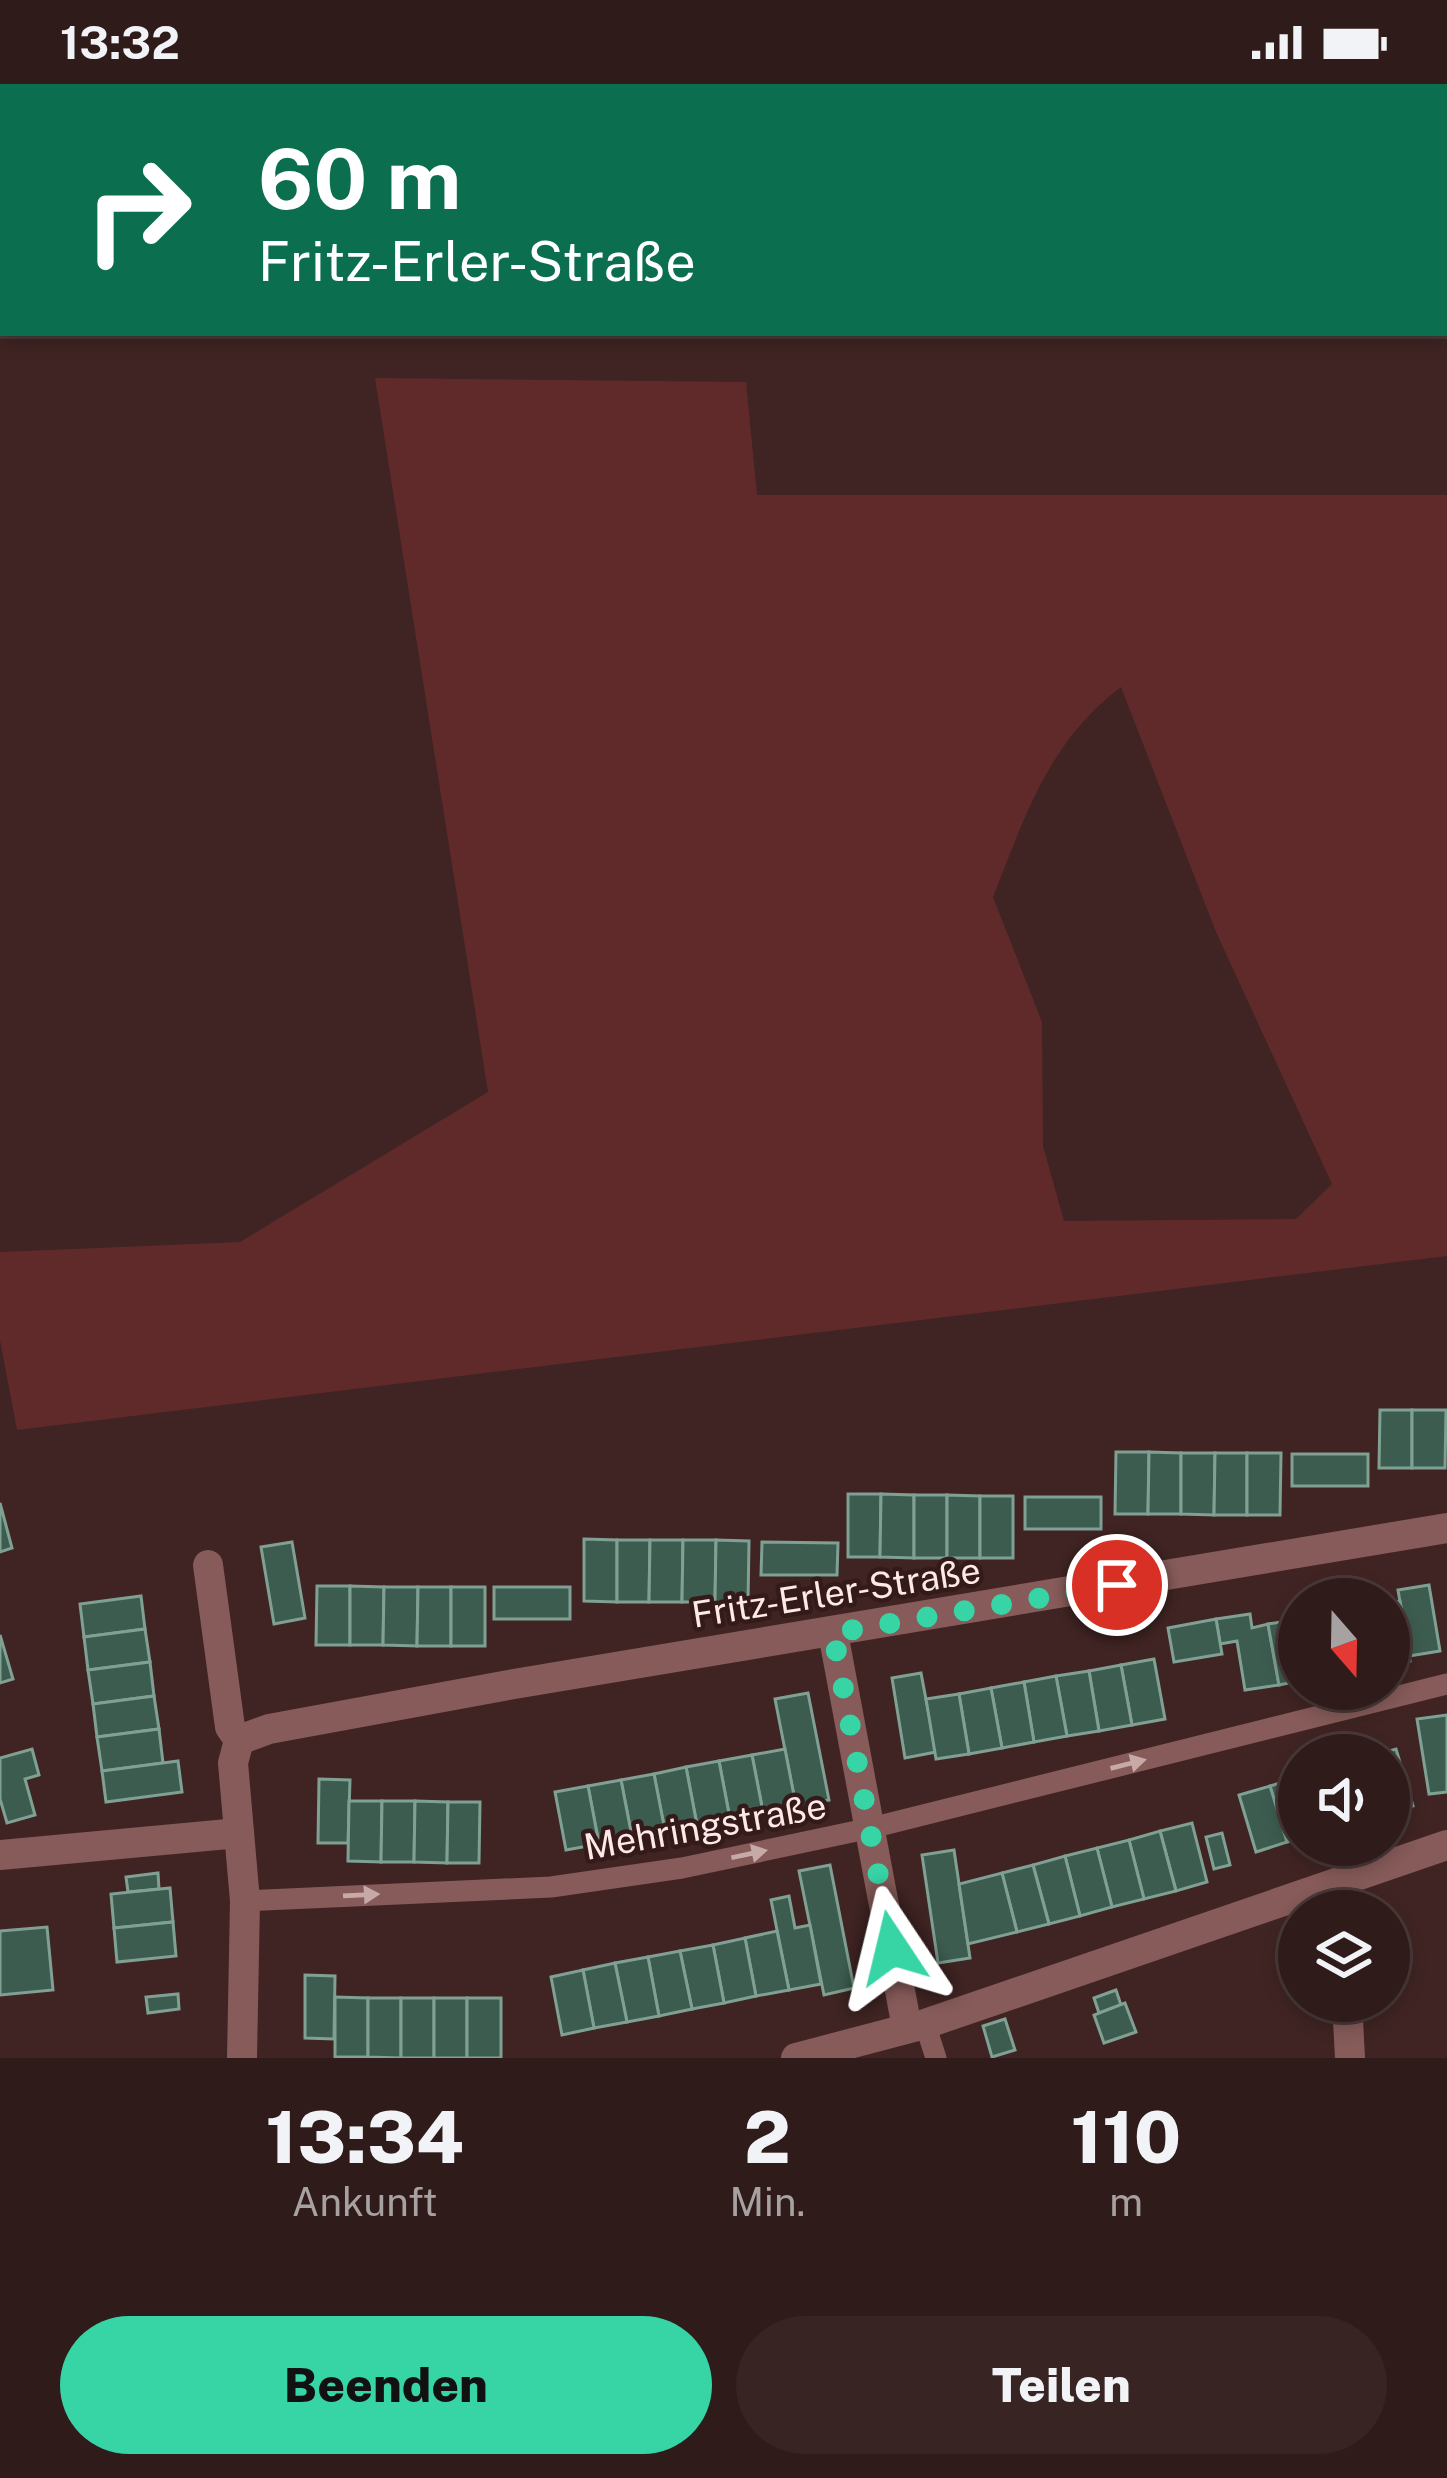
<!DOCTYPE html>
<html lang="de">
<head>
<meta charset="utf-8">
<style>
  body { margin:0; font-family:"Public Sans",sans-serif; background:#372423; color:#f1f3f6; height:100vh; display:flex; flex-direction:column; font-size:45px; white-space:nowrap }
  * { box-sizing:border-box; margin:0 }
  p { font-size:39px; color:#a7a1a2 }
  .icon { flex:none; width:66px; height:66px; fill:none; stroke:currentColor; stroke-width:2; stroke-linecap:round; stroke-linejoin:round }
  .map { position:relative; height:1974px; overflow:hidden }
  .drawer { display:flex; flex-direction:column; background:#2f1b1a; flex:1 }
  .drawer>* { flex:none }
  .guide { position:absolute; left:0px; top:0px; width:1449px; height:252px; box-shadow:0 6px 18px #0003,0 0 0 3px #4a3939; background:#0b6e4f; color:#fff; overflow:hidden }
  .needle { width:78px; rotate:160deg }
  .tools { position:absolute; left:1278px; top:1494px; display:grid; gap:24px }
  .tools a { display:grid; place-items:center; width:132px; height:132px; border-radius:50%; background:#2f1b1a; box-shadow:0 6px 18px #0003,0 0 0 3px #4a3939; font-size:60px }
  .pin { position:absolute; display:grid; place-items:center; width:102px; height:102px; color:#fff; margin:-51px; border:6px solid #fff; border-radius:50%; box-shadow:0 3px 12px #0007 }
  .me { position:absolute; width:132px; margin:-66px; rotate:350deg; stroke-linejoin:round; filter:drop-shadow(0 0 9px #0008) }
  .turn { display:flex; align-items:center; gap:42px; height:252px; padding:0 60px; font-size:54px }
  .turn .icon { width:156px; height:156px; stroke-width:2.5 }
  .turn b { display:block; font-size:84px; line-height:102px }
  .eta { display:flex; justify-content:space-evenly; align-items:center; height:204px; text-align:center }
  .eta b { font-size:72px; font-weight:800; line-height:84px }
  .primary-button { display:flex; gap:24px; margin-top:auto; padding:24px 60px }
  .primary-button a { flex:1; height:138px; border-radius:72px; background:#37d4a6; color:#111; font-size:48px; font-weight:800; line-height:138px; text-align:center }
  .primary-button a+a { background:#372423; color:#f1f3f6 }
  .status { display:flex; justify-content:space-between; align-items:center; height:84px; padding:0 60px; background:#2f1b1a; direction:ltr }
  .status svg { height:33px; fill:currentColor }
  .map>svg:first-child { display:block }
  .green { fill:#602a2a; fill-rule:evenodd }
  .building { fill:#3d5c50; stroke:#7fa093; stroke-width:3 }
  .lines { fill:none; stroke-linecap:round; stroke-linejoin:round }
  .lane { stroke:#865b59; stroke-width:21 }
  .street { stroke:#865b59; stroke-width:30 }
  .oneway { fill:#c7a9a8 }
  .route { stroke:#37d4a6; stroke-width:21; stroke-dasharray:0 37.8 }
  .labels { text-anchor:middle; stroke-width:9; stroke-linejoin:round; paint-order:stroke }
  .street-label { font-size:36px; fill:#fce9e8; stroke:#341a19 }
</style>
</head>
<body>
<div class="status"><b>13:32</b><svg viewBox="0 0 49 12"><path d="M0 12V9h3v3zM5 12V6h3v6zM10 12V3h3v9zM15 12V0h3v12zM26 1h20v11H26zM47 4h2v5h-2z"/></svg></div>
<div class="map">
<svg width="1447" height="1974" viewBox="0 0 1447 1974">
  <rect width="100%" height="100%" fill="#3f2423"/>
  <path class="green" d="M375,294L746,298L757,411H1447V1172L17,1346L0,1256V1168L240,1158L488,1008ZM1121,603L1216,848L1332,1100L1296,1135L1064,1137L1043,1062L1042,938L993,813C1025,732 1049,657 1121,603Z"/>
  <g class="building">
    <polygon points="1380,1326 1412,1326 1412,1384 1379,1384"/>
    <polygon points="1412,1326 1446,1326 1445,1384 1412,1384"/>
    <polygon points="1116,1368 1149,1368 1148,1430 1115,1430"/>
    <polygon points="1149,1368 1181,1369 1181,1430 1148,1430"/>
    <polygon points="1181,1369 1215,1369 1214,1431 1181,1430"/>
    <polygon points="1215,1369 1247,1369 1247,1431 1214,1431"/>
    <polygon points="1247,1369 1281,1369 1280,1431 1247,1431"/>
    <rect x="1292" y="1370" width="76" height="32"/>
    <polygon points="848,1410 881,1410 880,1473 848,1473"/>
    <polygon points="881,1410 914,1411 914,1474 880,1473"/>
    <rect x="914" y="1411" width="33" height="63"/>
    <polygon points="947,1411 980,1412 980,1474 947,1474"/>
    <rect x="980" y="1412" width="33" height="62"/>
    <rect x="1025" y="1413" width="76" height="32"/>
    <polygon points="0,1419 12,1464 0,1468"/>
    <polygon points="584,1455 617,1456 617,1518 584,1517"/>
    <polygon points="617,1456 650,1456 649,1518 617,1518"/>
    <polygon points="650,1456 683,1456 682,1518 649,1518"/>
    <polygon points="683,1456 716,1456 715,1518 682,1518"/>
    <polygon points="716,1456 749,1457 748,1519 715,1518"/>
    <polygon points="292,1458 305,1534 274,1540 261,1463"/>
    <polygon points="762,1458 838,1459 837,1491 761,1491"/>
    <polygon points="1429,1501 1440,1567 1409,1572 1398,1506"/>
    <polygon points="317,1502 350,1502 350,1561 316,1561"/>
    <polygon points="350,1502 384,1503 383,1561 350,1561"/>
    <polygon points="384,1503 418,1503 417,1562 383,1561"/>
    <polygon points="418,1503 451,1503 451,1562 417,1562"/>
    <rect x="451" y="1503" width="34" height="59"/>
    <rect x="494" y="1503" width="76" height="32"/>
    <polygon points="141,1512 145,1545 84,1553 80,1520"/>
    <polygon points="1400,1517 1410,1577 1389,1581 1389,1519"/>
    <polygon points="1250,1530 1252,1544 1268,1540 1279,1601 1245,1606 1237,1557 1220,1560 1216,1535"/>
    <polygon points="1216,1535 1222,1570 1174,1578 1168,1544"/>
    <polygon points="1299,1535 1299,1597 1279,1601 1268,1540"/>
    <polygon points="145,1545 150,1578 88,1586 84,1553"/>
    <polygon points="0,1551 13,1595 0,1599"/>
    <polygon points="1154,1575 1165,1635 1132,1641 1121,1581"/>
    <polygon points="150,1578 154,1612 93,1620 88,1586"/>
    <polygon points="1121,1581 1132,1641 1099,1647 1089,1587"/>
    <polygon points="1089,1587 1099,1647 1067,1652 1056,1592"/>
    <polygon points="921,1589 936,1668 905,1674 892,1594"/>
    <polygon points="1056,1592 1067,1652 1034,1658 1024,1598"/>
    <polygon points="1024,1598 1034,1658 1002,1664 991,1604"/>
    <polygon points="991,1604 1002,1664 969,1670 959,1610"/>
    <polygon points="808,1609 829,1716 796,1722 775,1615"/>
    <polygon points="959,1610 969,1670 936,1675 926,1615"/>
    <polygon points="154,1612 159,1645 97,1653 93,1620"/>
    <polygon points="1447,1631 1447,1708 1429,1710 1417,1635"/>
    <polygon points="159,1645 163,1679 102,1687 97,1653"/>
    <polygon points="32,1665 39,1691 25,1695 35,1731 7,1739 0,1715 0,1674"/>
    <polygon points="785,1665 796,1722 763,1728 752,1671"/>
    <polygon points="1396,1665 1413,1722 1389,1728 1389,1671 1375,1671"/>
    <polygon points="752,1671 763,1728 730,1735 719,1677"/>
    <polygon points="178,1677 182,1708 106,1718 102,1687"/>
    <polygon points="719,1677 730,1735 697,1741 686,1683"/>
    <polygon points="686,1683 697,1741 665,1747 654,1690"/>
    <polygon points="654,1690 665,1747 632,1753 621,1696"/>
    <polygon points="1299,1693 1299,1755 1287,1758 1270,1702"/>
    <polygon points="319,1695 350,1696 348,1759 318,1759"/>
    <polygon points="621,1696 632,1753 599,1760 588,1702"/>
    <polygon points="588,1702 599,1760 566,1766 555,1708"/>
    <polygon points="1270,1702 1287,1758 1256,1768 1239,1711"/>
    <polygon points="349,1717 382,1717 381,1778 348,1777"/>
    <polygon points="382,1717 415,1717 414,1778 381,1778"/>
    <polygon points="415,1717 448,1718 447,1779 414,1778"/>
    <polygon points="448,1718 480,1718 479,1779 447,1779"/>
    <polygon points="1192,1739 1207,1798 1176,1807 1160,1747"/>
    <polygon points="1160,1747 1176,1807 1144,1815 1129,1756"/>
    <polygon points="1222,1749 1230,1781 1214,1785 1206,1753"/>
    <polygon points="1129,1756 1144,1815 1112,1823 1097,1764"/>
    <polygon points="1097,1764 1112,1823 1080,1832 1065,1772"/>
    <polygon points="954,1766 970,1874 938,1879 922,1771"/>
    <polygon points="1065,1772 1080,1832 1049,1840 1033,1781"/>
    <polygon points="830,1781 854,1904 824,1911 799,1787"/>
    <polygon points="1033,1781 1049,1840 1017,1848 1002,1789"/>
    <polygon points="158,1789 159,1805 128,1808 126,1793"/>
    <polygon points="1002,1789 1017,1848 968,1860 959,1800"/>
    <polygon points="170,1804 173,1838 114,1844 111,1810"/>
    <polygon points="789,1812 795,1844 810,1841 821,1900 789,1906 771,1816"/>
    <polygon points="173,1838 176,1872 117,1878 114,1844"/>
    <polygon points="47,1843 53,1906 0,1911 0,1847"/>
    <polygon points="777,1847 789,1906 756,1912 745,1854"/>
    <polygon points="745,1854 756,1912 724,1919 713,1861"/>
    <polygon points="713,1861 724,1919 692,1925 680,1867"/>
    <polygon points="680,1867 692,1925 659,1932 648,1873"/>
    <polygon points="648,1873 659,1932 627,1938 615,1879"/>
    <polygon points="615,1879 627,1938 594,1944 583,1886"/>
    <polygon points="583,1886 594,1944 562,1951 551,1893"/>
    <polygon points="305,1891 335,1892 334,1955 305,1954"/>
    <polygon points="1116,1906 1121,1921 1099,1929 1094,1914"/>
    <polygon points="178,1910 179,1925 148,1929 146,1913"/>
    <polygon points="335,1913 368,1914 368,1973 335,1973"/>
    <polygon points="368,1914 401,1914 401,1974 368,1973"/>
    <rect x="401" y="1914" width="33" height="60"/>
    <rect x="434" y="1914" width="33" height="60"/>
    <rect x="467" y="1914" width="34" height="60"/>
    <polygon points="1125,1919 1136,1948 1104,1959 1094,1931"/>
    <polygon points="1005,1935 1015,1966 992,1973 983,1942"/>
  </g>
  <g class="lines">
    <g class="lane">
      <polyline points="245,1817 551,1803 682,1784 871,1744 1447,1600"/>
      <polyline points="925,1940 936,1974"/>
    </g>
    <g class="street">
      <polyline points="208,1481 230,1643 239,1656 233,1679 245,1817 242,1974"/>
      <polyline points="833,1549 907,1944"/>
      <polyline points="239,1656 269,1645 514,1600 1447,1444"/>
      <polyline points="0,1771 239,1749"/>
      <polyline points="1347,1917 1350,1974"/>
      <polyline points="796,1974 925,1940 1447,1761"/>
    </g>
  </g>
  <defs><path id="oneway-solid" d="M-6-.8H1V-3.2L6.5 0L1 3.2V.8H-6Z" transform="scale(3)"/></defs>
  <g class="oneway">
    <use href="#oneway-solid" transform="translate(1128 1680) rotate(-14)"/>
    <use href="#oneway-solid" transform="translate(749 1770) rotate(-12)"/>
    <use href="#oneway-solid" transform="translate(361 1811) rotate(-3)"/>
  </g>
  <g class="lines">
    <polyline class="route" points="892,1864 833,1549 1117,1501"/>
  </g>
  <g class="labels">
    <g class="street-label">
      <text transform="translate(836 1508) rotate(-9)" y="13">Fritz-Erler-Straße</text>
      <text transform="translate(705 1742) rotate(-10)" y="13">Mehringstraße</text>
    </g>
  </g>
</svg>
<div class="tools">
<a><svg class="needle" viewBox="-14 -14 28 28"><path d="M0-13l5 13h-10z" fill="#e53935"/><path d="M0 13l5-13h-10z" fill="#a7a1a2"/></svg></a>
<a><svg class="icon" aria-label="sound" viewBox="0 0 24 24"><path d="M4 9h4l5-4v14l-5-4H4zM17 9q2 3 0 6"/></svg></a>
<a><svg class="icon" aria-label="layers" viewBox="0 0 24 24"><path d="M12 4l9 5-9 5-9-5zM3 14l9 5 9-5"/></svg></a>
</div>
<div class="pin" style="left:1117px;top:1501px;background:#d93025"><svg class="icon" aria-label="arrive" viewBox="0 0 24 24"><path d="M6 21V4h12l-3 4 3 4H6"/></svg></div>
<svg class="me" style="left:892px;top:1864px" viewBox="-20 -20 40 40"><path d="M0-17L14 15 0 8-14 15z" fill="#37d4a6" stroke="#fff" stroke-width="4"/></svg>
<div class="guide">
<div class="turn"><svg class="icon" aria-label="right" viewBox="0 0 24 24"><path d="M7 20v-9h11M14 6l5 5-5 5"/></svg><div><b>60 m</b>Fritz-Erler-Straße</div></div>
</div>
</div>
<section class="drawer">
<div class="eta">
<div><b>13:34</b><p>Ankunft</p></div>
<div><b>2</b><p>Min.</p></div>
<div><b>110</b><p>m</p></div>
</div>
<div class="primary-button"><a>Beenden</a><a>Teilen</a></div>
</section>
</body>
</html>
